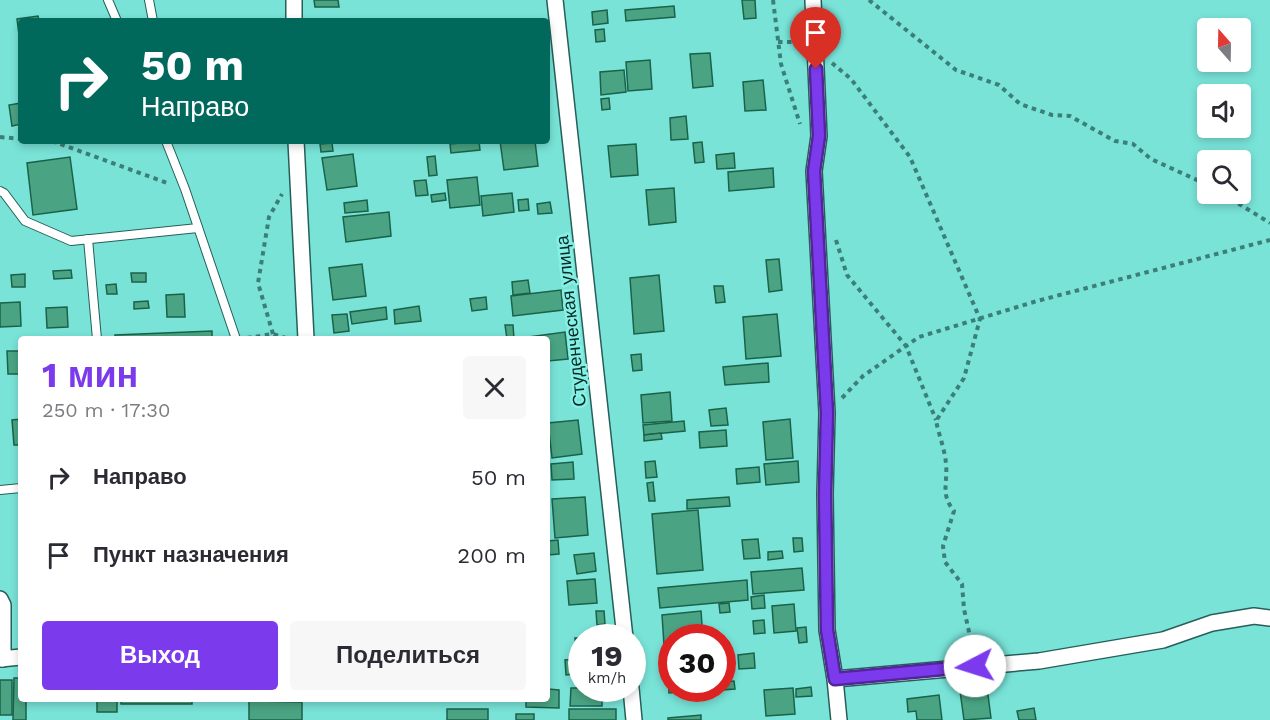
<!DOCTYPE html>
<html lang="ru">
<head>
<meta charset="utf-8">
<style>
  body { margin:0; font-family:"Work Sans",sans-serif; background:#f7f7f7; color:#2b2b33; height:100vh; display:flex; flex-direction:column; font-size:22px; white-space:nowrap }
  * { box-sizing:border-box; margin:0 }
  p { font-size:20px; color:#7c7c81 }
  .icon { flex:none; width:33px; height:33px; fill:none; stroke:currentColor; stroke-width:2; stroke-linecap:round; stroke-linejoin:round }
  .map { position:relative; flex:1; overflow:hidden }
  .details { position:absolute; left:18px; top:336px; width:532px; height:366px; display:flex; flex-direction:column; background:#fff; border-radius:6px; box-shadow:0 3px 9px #0003 }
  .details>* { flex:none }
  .top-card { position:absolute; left:18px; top:18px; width:532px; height:126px; border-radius:6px; box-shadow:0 3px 9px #0003; background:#00695c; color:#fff; overflow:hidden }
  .needle { width:39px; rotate:340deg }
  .buttons { position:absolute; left:1197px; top:18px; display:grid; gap:12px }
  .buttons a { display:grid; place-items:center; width:54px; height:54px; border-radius:6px; background:#fff; box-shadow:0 3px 9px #0003; font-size:30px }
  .speed { position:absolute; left:568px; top:624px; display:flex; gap:12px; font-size:30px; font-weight:700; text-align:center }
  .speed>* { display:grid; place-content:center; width:78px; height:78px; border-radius:50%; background:#fff; box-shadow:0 3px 9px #0003; line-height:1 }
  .speed small { font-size:15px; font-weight:400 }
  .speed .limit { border:9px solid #d22; background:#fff; color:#111 }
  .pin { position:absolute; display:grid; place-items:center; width:51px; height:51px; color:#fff; margin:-62px -26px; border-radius:50% 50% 50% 0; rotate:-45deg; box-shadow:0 0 6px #0007 }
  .pin .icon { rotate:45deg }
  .me { position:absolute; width:66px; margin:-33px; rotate:265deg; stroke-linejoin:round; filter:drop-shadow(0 0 4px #0008) }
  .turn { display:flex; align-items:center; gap:21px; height:126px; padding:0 24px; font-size:27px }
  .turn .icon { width:78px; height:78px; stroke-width:2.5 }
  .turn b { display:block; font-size:42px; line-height:51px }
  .round { display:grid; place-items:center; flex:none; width:63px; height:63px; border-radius:6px; background:#f7f7f7 }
  .summary { display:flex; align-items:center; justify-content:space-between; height:102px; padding:0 24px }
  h1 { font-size:36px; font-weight:700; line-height:45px; color:#7c3aed }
  .button { display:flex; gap:12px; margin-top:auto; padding:12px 24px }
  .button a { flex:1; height:69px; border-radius:6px; background:#7c3aed; color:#fff; font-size:24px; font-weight:700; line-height:69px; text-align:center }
  .button a+a { background:#f7f7f7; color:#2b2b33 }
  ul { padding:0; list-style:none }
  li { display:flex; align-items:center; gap:18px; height:78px; padding:0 24px }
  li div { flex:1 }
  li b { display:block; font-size:22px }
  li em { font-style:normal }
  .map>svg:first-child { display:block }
  .building { fill:#4aa484; stroke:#1a624a; stroke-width:1.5 }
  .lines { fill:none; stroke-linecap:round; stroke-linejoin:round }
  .lane-casing { stroke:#265f59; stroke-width:10 }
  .street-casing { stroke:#265f59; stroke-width:18 }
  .path { stroke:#3b7f78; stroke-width:4; stroke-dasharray:4.5 4.5; stroke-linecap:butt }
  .lane { stroke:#fff; stroke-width:8 }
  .street { stroke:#fff; stroke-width:15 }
  .route-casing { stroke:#51269a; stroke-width:15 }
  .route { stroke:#7c3aed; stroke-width:10 }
  .labels { text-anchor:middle; stroke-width:5; stroke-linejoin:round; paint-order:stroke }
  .street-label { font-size:18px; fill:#072a27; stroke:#86f0e5 }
</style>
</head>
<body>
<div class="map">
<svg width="1270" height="720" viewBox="0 0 1270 720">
  <rect width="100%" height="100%" fill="#79e3d8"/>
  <g class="building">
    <polygon points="314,0 338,0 339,7 315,7"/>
    <polygon points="742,0 755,0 756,18 744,19"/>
    <polygon points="674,6 675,17 626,21 625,10"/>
    <polygon points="607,10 608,23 593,25 592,12"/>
    <polygon points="38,16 39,21 21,21 21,51 17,19"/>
    <polygon points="604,29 605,41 596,42 595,30"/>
    <polygon points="710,53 713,86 693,88 690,54"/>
    <polygon points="650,60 652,89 628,91 626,62"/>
    <polygon points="624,70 626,92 601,95 600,72"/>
    <polygon points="763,80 766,110 745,111 743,82"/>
    <polygon points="609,98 610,109 602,110 601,99"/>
    <polygon points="21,103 21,124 12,126 9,105"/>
    <polygon points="686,116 688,139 671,140 670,118"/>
    <polygon points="479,141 480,150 451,153 450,144"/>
    <polygon points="500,141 535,141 538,166 504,170"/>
    <polygon points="702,142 704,162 695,163 693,143"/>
    <polygon points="332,143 333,151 321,152 320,144"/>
    <polygon points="636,144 638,175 611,177 608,146"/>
    <polygon points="734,153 735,168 717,169 716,155"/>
    <polygon points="353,154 357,186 327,190 322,158"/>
    <polygon points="435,156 437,175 429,176 427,157"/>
    <polygon points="70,157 77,209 33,215 27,163"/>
    <polygon points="773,168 774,187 729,191 728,172"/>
    <polygon points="477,177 480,205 450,208 447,180"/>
    <polygon points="426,180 428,195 416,196 414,181"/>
    <polygon points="674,188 676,222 649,225 646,190"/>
    <polygon points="445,193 446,200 432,202 431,195"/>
    <polygon points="512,193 514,212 483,216 481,196"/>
    <polygon points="528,199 529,210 519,211 518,200"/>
    <polygon points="367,200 368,211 345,213 344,203"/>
    <polygon points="550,202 552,213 538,214 537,204"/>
    <polygon points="389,212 391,236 346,242 343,217"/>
    <polygon points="779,259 782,290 769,292 766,260"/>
    <polygon points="362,264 366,296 333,300 329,268"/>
    <polygon points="71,270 72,278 54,279 53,271"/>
    <polygon points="131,273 146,273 146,282 132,282"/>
    <polygon points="25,274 25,287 12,287 11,275"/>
    <polygon points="659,275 664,331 634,334 630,278"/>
    <polygon points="528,280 530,293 513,295 512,282"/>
    <polygon points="116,284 117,294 107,294 106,285"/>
    <polygon points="714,286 723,286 725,302 716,303"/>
    <polygon points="561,290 563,310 513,316 511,296"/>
    <polygon points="184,294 185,317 167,317 166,295"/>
    <polygon points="486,297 487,309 472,311 470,299"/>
    <polygon points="148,301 149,308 134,309 134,302"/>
    <polygon points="20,302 21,326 0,327 0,303"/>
    <polygon points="419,306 421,321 395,324 394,310"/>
    <polygon points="67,307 68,327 47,328 46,308"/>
    <polygon points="386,307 387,319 352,324 350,312"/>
    <polygon points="347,314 349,331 334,333 332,315"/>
    <polygon points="777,314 781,356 746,359 743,317"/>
    <polygon points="505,325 513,325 514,339 507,339"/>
    <polygon points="212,331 212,339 115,339 115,335"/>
    <polygon points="565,332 568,359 548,361 548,339 529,339 529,337"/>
    <polygon points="7,351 19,351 20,374 8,374"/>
    <polygon points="641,354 642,370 633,371 631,355"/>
    <polygon points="768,363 769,382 725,385 723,367"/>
    <polygon points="670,392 672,421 643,423 641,395"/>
    <polygon points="726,408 728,425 711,426 709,410"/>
    <polygon points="21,419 21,445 14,445 12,420"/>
    <polygon points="790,419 793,458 766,460 763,422"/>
    <polygon points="578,420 582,454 552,458 548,423"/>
    <polygon points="684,421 685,431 644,435 643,425"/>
    <polygon points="726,430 727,446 700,448 699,432"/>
    <polygon points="661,433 662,439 644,441 644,435"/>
    <polygon points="655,461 657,477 646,478 645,462"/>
    <polygon points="798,461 799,482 766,485 764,464"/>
    <polygon points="573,462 574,479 552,480 551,464"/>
    <polygon points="759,467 760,482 737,484 736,469"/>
    <polygon points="653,482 655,501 649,501 647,483"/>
    <polygon points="585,497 588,535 555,538 552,499"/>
    <polygon points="729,497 730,506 687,509 687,500"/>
    <polygon points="698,510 703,570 657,574 652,514"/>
    <polygon points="793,538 802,538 803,551 794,552"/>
    <polygon points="758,539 760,558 744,559 742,540"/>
    <polygon points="558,540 559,554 548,555 548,541"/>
    <polygon points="782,551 783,558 768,560 768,552"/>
    <polygon points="594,553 596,571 577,574 574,555"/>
    <polygon points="802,568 804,590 753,594 751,572"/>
    <polygon points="595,579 597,603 569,605 567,581"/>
    <polygon points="747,580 748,600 660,608 658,588"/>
    <polygon points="764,595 765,608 752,609 751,597"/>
    <polygon points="729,603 730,612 720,613 719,604"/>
    <polygon points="794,604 796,631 774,633 772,606"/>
    <polygon points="596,611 604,611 605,624 597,625"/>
    <polygon points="701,611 703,638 672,638 672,645 664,645 662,615"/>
    <polygon points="764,620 765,633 754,634 753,621"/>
    <polygon points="806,627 807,642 799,643 797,628"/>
    <polygon points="575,638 582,638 582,676 578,676"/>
    <polygon points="754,653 755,668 739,669 738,655"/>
    <polygon points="574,659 576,674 566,675 565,660"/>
    <polygon points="672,675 672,688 705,690 669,693 668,676"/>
    <polygon points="14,678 21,678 21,699 26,699 26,720 13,720"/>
    <rect x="0" y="680" width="12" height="35"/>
    <polygon points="734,681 735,689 721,690 723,688 723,682"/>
    <polygon points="811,687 812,696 796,697 796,689"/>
    <polygon points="987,687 991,718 964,720 960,691"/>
    <polygon points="571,688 602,688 602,706 570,706"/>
    <polygon points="793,688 795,714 766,716 764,690"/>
    <polygon points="548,689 559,690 559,708 526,707 526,699 548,699"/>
    <polygon points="939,695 942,720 917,720 916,711 908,712 907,699"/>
    <rect x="97" y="699" width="20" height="13"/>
    <rect x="121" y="699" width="71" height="5"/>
    <polygon points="249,701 302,702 302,720 249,720"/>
    <polygon points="1034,708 1036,720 1019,720 1017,711"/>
    <rect x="447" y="709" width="41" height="11"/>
    <rect x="569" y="709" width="47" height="11"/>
    <rect x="516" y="714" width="18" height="6"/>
    <polygon points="701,715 701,720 668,720 668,718"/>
  </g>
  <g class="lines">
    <g class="lane-casing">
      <g id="lane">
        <polyline points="108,0 117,21"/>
        <polyline points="149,0 153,21"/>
        <polyline points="166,141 185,189 236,339"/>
        <polyline points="0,191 4,193 25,221 71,241 198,228"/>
        <polyline points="88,239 97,339"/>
        <polyline points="0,490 21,488"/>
      </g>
    </g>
    <g class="street-casing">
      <g id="street">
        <polyline points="294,0 294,21"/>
        <polyline points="555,0 625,638"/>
        <polyline points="813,0 819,136 814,171 827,413 825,494 827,630 835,679 839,720"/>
        <polyline points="296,141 306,339"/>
        <polyline points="0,599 3,605 3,659"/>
        <polyline points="0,659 21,657"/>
        <polyline points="835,679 1039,661 1163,640 1212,623 1254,616 1270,618"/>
        <polyline points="631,688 634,720"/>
      </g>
    </g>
    <g class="path">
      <polyline points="773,0 781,64 800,124"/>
      <polyline points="869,0 956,70 999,85 1020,104 1052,115 1070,116 1115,141 1133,144 1151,159 1208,185"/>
      <polyline points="778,42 798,42"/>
      <path d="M832,63L851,79L910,157L980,319L964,378L936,421C939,435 945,450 946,464C948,483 940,494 954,511L943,546L945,562L962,584L964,609L973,650"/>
      <polyline points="0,137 21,139"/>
      <polyline points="52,141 170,184"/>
      <polyline points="1223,194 1270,223"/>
      <polyline points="836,240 847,275 906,346 936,420"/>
      <polyline points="273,334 258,283 269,217 282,194"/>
      <polyline points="247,338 273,334 289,339"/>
      <polyline points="842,398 863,376 919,337 1037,301 1270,240"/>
    </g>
    <use href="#lane" class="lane"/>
    <use href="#street" class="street"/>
  </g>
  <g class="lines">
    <g class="route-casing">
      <polyline id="route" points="816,69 819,136 814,171 827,413 825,494 827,630 835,679 975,666"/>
    </g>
    <use href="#route" class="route"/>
  </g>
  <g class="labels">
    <g class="street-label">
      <text transform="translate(571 321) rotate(-96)" y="6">Студенческая улица</text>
    </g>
  </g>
</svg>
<div class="buttons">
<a><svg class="needle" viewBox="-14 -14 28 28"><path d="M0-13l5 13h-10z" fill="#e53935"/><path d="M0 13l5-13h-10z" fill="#7c7c81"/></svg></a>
<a><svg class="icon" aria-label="sound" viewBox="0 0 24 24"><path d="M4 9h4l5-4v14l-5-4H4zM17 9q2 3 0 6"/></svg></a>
<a><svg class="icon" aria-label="search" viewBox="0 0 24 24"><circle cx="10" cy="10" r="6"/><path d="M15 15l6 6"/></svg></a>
</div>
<div class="speed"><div>19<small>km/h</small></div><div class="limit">30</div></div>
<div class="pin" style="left:816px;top:69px;background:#d93025"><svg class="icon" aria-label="arrive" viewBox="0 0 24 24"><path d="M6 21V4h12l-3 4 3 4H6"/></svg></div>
<svg class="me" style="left:975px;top:666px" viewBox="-20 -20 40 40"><circle r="19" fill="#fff"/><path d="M0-13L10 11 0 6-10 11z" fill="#7c3aed"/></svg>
<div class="top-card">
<div class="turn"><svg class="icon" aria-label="right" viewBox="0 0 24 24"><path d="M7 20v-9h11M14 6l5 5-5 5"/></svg><div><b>50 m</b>Направо</div></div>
</div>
<section class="details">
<div class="summary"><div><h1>1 мин</h1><p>250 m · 17:30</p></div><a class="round"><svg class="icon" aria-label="close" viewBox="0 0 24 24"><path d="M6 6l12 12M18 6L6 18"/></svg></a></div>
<ul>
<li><svg class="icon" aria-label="right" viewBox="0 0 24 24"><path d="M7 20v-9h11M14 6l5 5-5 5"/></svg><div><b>Направо</b></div><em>50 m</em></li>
<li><svg class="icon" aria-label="arrive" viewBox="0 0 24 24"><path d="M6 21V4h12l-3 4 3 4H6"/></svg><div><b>Пункт назначения</b></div><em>200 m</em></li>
</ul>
<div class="button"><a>Выход</a><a>Поделиться</a></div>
</section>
</div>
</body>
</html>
